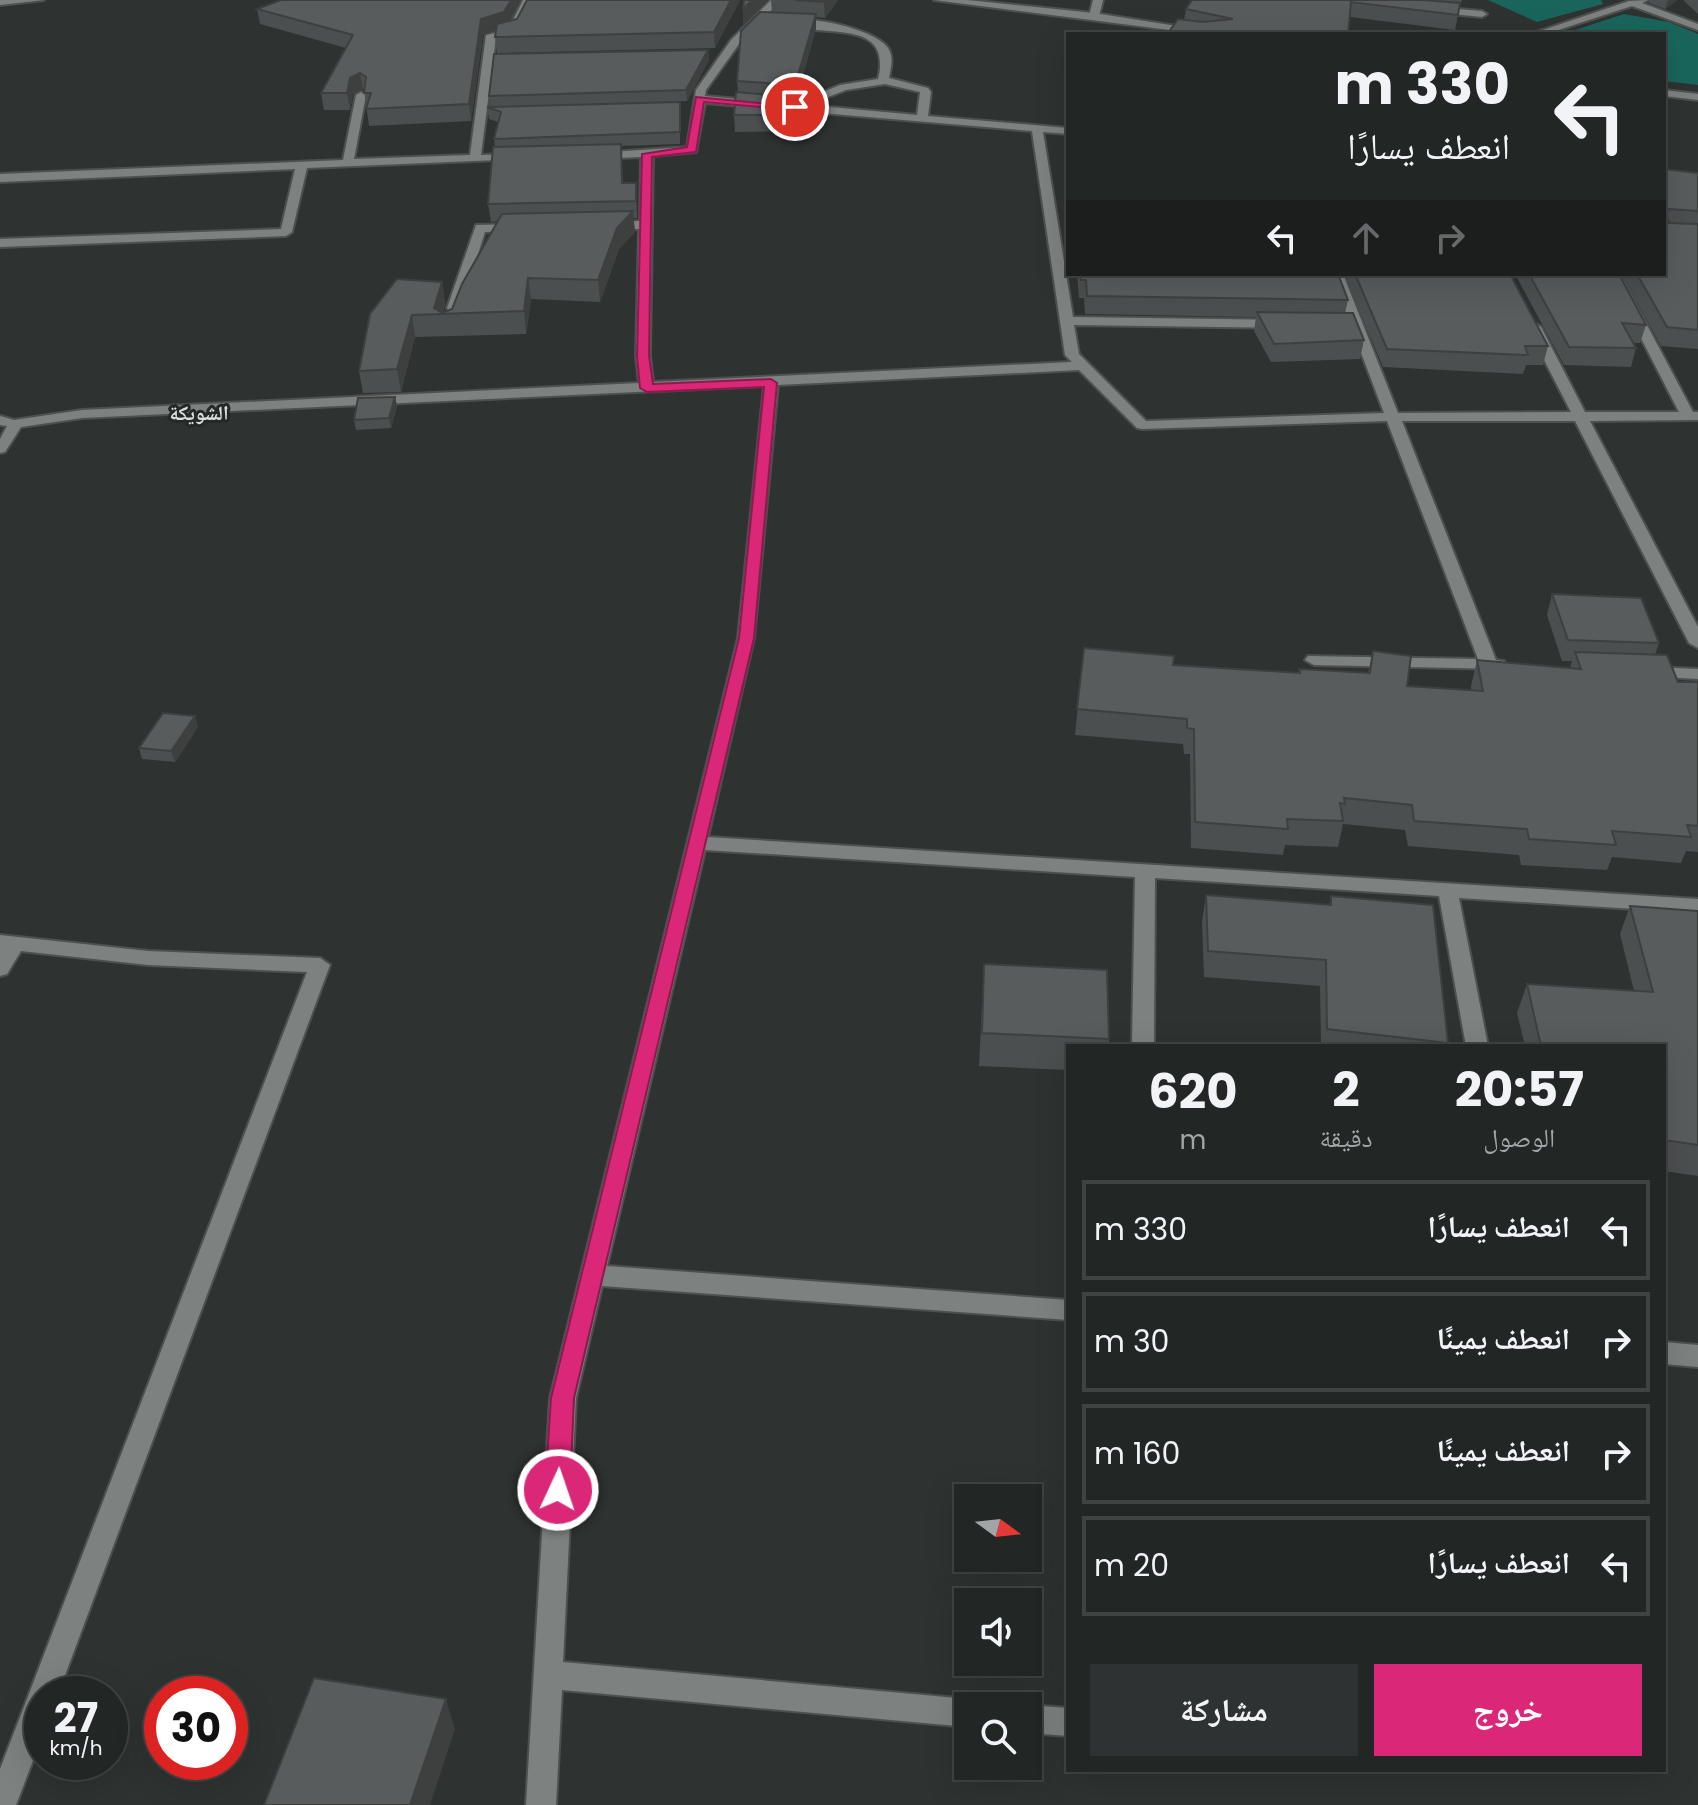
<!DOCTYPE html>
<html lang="ar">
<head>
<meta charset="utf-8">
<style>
  body { margin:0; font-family:Poppins,"Noto Naskh Arabic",sans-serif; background:#2e3232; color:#f1f3f6; direction:rtl; height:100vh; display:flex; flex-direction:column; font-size:30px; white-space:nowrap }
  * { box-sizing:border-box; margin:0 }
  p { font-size:26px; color:#a2a5a7 }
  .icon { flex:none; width:44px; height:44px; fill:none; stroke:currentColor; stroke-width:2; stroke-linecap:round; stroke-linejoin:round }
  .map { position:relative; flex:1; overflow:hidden; direction:ltr }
  .side { position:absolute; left:1066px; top:1044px; width:600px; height:728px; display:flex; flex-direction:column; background:#222625; border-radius:0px; box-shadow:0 8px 32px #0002,0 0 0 2px #3f4342; direction:rtl }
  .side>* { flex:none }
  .hud { position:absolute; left:1066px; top:32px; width:600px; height:244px; border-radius:0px; box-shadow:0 8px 32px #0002,0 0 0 2px #3f4342; direction:rtl; background:#222625; color:#f1f3f6; overflow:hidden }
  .needle { width:52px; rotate:105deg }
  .controls { position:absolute; left:954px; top:1484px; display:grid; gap:16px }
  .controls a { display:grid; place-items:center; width:88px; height:88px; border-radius:0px; background:#222625; box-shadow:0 8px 32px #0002,0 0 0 2px #3f4342; font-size:40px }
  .speed { position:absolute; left:24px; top:1676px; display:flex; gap:16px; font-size:40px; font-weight:700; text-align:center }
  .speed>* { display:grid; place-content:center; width:104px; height:104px; border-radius:50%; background:#222625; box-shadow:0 8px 32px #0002,0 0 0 2px #3f4342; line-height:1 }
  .speed small { font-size:20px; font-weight:400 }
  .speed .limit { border:12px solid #d22; background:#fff; color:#111 }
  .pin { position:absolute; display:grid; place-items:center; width:68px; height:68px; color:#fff; margin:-34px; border:4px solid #fff; border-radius:50%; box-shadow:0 2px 8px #0007 }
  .me { position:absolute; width:88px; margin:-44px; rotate:3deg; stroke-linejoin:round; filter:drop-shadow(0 0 6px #0008) }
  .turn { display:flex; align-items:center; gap:28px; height:168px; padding:0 24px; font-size:36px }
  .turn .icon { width:104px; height:104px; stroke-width:2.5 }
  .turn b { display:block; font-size:56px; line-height:68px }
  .lanes { display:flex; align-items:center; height:76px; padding:0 24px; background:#0003; justify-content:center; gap:40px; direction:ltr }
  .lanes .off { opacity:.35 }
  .eta { display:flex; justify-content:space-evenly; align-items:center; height:136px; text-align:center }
  .eta b { font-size:48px; font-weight:700; line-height:56px }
  .primary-button { display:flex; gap:16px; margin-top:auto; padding:16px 24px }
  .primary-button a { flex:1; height:92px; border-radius:0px; background:#db2777; color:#fff; font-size:32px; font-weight:700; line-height:92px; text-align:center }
  .primary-button a+a { background:#2e3232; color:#f1f3f6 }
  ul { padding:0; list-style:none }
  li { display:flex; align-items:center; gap:24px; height:100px; margin:0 16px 12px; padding:0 8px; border:4px solid #3f4342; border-radius:0px }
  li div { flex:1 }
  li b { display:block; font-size:30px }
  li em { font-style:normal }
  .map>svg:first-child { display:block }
  .green { fill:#19655c }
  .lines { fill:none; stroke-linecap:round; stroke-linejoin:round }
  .minor-casing { stroke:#4d504f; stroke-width:4 }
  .tertiary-casing { stroke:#4d504f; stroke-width:4 }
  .minor { fill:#7d8281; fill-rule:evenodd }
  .tertiary { fill:#7d8281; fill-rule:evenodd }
  .wall { fill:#4c4f4f }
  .shaded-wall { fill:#3e4040 }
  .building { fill:#585c5c; stroke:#3e4040; stroke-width:2 }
  .route { fill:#db2777; stroke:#8e194d; stroke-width:2 }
  .labels { text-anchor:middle; stroke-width:6; stroke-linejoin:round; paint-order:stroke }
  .far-neighbourhood-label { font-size:20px; font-weight:bold; fill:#dbe0df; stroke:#242827 }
</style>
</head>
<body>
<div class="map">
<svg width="1698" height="1805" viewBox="0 0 1698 1805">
  <rect width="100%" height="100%" fill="#2e3231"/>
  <g class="green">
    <polygon points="1488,0 1601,0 1603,4 1537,22"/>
    <polygon points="1624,14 1669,22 1698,34 1698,85 1664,81 1664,34 1563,34"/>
  </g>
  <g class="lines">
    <g class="minor-casing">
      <g id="minor">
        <polygon points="523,0 533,0 516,34 496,37 481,155 518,154 524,157 522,159 307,168 292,232 286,236 0,247 0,239 281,229 295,169 0,182 0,174 343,160 356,95 361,92 366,95 354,159 470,155 486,35 508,30"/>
        <path d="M771,0H781L739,44L706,90L705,96L794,104L840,85L878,79C894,15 817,40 787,23C805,13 875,29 888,48C894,57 891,68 889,78L928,88L931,92L928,116L1068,128V134L1043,132L1073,317L1283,320L1290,324L1283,328L1074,325L1079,354L1146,421L1384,413L1331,274H1343L1398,413L1571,412L1527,327L1534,323L1541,327L1585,412H1679L1608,274H1620L1693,412H1698V420L1590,421L1698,627V648L1689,643L1575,421H1402L1496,660L1504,661L1507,665L1504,669L1314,665L1305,660L1308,656L1478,659L1387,421L1142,429L1137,428L1079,370L778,385L754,638L708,837L1698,899V913L1459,898L1488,1046H1466L1439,896L1155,878L1154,1046H1132L1135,877L705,850L607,1266L1068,1300V1320L602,1286L576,1398L563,1662L968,1699L980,1706H968V1727L562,1690L556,1805H526L550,1398L738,638L764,386L82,418L21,427L5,452L0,453V439L7,426L0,425V416L14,420L82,410L639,383L636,356L639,229L608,230L602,226L608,222L640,221L641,157L594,159L588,156L594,153L687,147L696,90L731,40ZM885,84L920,92L917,115L808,105L846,90ZM705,103L1032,131L1065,355L1072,362L653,382L650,356L653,156L696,152Z"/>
        <polygon points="1093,0 1103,0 1099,16 1094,19 1089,16"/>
        <polygon points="1648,0 1642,3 1698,24 1698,30 1632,6 1546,34 1531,34 1629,1"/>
        <polygon points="1434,7 1482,11 1487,14 1482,17 1431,12"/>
        <polygon points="524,224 524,230 520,231 485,232 461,308 449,311 447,308 476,225"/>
        <polygon points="1650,667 1698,669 1698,679 1644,676 1641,672 1644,668"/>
        <polygon points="0,935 148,951 320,958 330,965 58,1694 42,1694 42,1737 16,1805 0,1805 0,1769 307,972 148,965 21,951 7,974 0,976"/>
        <polygon points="1664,1342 1698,1345 1698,1367 1664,1364"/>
        <polygon points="1028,1705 1068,1708 1068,1736 1028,1733 1028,1706 1025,1706"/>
      </g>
    </g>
    <g class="tertiary-casing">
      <g id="tertiary">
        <polygon points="0,0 44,0 0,5"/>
        <polygon points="934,0 967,0 1094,13 1228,34 1201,34"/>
        <polygon points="1664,90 1698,94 1698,100 1664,96"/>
      </g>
    </g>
    <use href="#minor" class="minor"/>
    <use href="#tertiary" class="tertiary"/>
  </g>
  <g class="wall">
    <polygon points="281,0 521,0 510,21 517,19 527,0 740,0 715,48 497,53 495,37 496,31 483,35 471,121 369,126 364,90 363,89 353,94 350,110 324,110 321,93 346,48 260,24 257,9"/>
    <polygon points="771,0 838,0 825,18 816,17 816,29 796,100 794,100 794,131 735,132 734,115 738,93 737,81 772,12"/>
    <polygon points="1192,0 1462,0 1460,5 1455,30 1350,17 1168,33 1184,20 1186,9"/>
    <polygon points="1649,0 1677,0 1665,9 1649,3"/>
    <polygon points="1683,0 1698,0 1698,14"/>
    <polygon points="708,50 709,60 687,101 490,107 489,96"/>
    <polygon points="680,102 680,144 621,146 623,183 636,183 637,218 633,218 635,232 619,249 600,302 531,299 526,334 415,337 401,392 363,393 359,371 442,282 445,304 443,313 452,309 498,221 491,222 488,204 495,147 494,139 498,122 489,119 487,107"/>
    <polygon points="1664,169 1698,173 1698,349 1661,346 1622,274 1664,274"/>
    <polygon points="1077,274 1338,274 1348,300 1345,313 1364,340 1360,359 1271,362 1254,331 1256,317 1085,314 1084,298 1079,298"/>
    <polygon points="1344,274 1510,274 1548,346 1543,365 1526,365 1523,374 1383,367"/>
    <polygon points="1515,274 1619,274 1646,325 1640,343 1633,343 1636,348 1631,367 1564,365"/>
    <polygon points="395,397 397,406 391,428 356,430 354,420"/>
    <polygon points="1552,594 1659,643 1655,655 1678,682 1698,682 1698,852 1686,851 1681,863 1612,857 1607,870 1521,865 1519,855 1408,846 1405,830 1343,824 1338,847 1285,845 1283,855 1191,848 1190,754 1184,754 1183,744 1075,735 1084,648 1173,665 1299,673 1299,669 1368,673 1373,651 1407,686 1471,690 1471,686 1477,660 1570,668 1572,661 1562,661 1547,615"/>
    <polygon points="198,727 175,762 142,759 139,748"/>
    <polygon points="1206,895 1329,905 1331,896 1448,1043 1447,1046 1321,1046 1320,986 1204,977 1202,921"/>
    <polygon points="1630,906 1698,911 1698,1176 1664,1171 1664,1046 1525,1046 1517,1013 1527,984 1634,991 1620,934"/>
    <polygon points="984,964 1109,1039 1109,1046 1068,1046 1068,1070 979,1066"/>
  </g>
  <g class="shaded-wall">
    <polygon points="511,0 521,0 506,27 483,35 471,121 469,104 481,19"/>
    <polygon points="731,0 740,0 715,48 714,32"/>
    <polygon points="752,0 768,0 743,25 743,9"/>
    <polygon points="826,0 838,0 825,18 824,2"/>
    <polygon points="1668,0 1677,0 1665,9"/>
    <polygon points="816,14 816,29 796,100 795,85"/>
    <polygon points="708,50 709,60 687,101 686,90"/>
    <polygon points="360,73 363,89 353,94 350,110 347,93 350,78"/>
    <polygon points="633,211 635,232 619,249 600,302 598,280 617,228"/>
    <polygon points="528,278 531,299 526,334 524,311"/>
    <polygon points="442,282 445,304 442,314 434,308"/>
    <polygon points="412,315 415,337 401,392 397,369"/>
    <polygon points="395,397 397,406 391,428 389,418"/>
    <polygon points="195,716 198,727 175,762 171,751"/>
    <polygon points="446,1699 455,1729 430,1805 410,1805"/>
  </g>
  <g class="building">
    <polygon points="281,0 511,0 504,12 481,19 469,104 366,109 371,93 364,93 366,77 360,73 350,78 347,93 321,93 353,35 257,9"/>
    <polygon points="527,0 731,0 714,32 495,37 497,24 517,19"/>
    <polygon points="744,0 752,0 743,9"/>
    <polygon points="795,0 826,0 824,2"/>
    <polygon points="1192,0 1422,0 1460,3 1458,15 1351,2 1348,34 1163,34 1163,32 1168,33 1178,19 1203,22 1233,19 1186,9"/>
    <polygon points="760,12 816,14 795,85 737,81 741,31"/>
    <polygon points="708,50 686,90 489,96 494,54"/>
    <polygon points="736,92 794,97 794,115 734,115"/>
    <polygon points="680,102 680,132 494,139 501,112 487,107"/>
    <polygon points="621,144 622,183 636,183 636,201 488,204 493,147"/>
    <polygon points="1664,169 1698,173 1698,211 1669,209 1666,212 1669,223 1698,224 1698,330 1667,327 1637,274 1664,274"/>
    <polygon points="633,211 617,228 598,280 528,278 524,311 412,315 397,369 359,371 370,314 397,279 442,282 434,308 442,313 452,309 462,284 502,214"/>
    <polygon points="1080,274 1338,274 1348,300 1087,296 1086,280 1081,280"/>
    <polygon points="1355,274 1510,274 1548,346 1525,346 1528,355 1387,349"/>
    <polygon points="1529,274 1619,274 1646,325 1622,323 1636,348 1569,347"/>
    <polygon points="1257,312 1353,313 1364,340 1274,344"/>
    <polygon points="395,397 389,418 354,420 358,398"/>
    <polygon points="1552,594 1641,598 1659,643 1568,640"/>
    <polygon points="1084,648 1174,656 1173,665 1300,673 1299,669 1370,673 1373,651 1411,656 1407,686 1483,691 1477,660 1581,669 1575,652 1667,655 1678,682 1698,682 1698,826 1687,825 1691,837 1612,831 1616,845 1529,839 1527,829 1414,821 1412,805 1344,798 1345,804 1340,803 1343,821 1287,819 1288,829 1195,822 1194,729 1187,728 1187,719 1077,709"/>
    <polygon points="163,713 195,716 171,751 139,748"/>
    <polygon points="1206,895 1331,905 1331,896 1433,905 1448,1043 1327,1029 1326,960 1208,951"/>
    <polygon points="1630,906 1698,911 1698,1145 1664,1140 1664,1046 1541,1046 1527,984 1653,992"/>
    <polygon points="984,964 1107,970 1109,1039 982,1033"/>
    <polygon points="314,1678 446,1699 410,1805 264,1805"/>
  </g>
  <polygon class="route" points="696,97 800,107 795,110 704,102 696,152 652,157 649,356 653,384 771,379 777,383 754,638 574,1398 570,1490 566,1498 558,1501 549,1498 545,1490 551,1398 739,638 764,387 647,392 640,388 637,356 642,154 687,147"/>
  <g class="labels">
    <g class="far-neighbourhood-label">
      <text x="199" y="420">الشويكة</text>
    </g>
  </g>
</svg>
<div class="controls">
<a><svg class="needle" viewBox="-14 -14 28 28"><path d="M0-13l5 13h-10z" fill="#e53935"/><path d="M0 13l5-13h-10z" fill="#a2a5a7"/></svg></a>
<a><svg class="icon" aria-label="sound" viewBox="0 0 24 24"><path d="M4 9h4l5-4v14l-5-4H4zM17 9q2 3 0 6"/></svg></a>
<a><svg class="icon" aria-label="search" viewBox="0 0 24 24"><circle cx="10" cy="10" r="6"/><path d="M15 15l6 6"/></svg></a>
</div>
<div class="speed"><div>27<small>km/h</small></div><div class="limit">30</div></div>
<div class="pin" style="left:795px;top:107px;background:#d93025"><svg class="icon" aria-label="arrive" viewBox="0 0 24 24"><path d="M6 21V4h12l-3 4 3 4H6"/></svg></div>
<svg class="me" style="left:558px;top:1490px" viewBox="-20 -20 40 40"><circle r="17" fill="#db2777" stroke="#fff" stroke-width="3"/><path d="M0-11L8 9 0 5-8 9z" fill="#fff"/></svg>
<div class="hud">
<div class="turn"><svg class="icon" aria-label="left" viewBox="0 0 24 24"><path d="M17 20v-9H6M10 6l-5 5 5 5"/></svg><div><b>330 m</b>انعطف يسارًا</div></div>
<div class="lanes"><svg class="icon" aria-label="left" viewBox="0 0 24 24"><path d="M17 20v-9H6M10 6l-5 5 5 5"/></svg><svg class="icon off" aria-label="ahead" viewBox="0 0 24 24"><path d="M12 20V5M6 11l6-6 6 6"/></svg><svg class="icon off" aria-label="right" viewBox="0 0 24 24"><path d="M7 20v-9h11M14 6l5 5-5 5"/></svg></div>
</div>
<section class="side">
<div class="eta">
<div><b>20:57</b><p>الوصول</p></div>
<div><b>2</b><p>دقيقة</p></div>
<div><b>620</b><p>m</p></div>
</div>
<ul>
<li><svg class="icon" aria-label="left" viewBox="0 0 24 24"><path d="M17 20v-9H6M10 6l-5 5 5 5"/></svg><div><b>انعطف يسارًا</b></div><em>330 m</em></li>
<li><svg class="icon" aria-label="right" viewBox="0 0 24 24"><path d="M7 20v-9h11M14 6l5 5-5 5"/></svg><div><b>انعطف يمينًا</b></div><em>30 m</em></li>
<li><svg class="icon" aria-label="right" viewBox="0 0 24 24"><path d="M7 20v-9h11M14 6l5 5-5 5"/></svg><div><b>انعطف يمينًا</b></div><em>160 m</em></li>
<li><svg class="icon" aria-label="left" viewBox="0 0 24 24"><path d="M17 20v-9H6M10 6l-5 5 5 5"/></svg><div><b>انعطف يسارًا</b></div><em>20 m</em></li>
</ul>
<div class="primary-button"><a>خروج</a><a>مشاركة</a></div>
</section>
</div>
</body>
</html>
